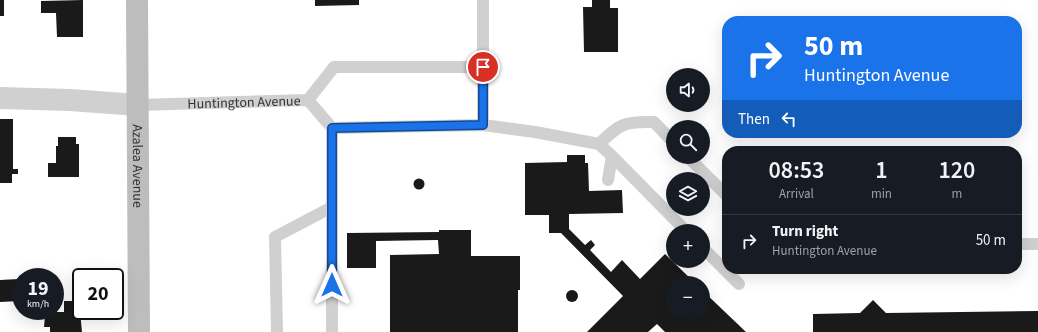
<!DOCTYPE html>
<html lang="en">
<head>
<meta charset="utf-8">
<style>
  body { margin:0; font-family:"Source Sans 3",sans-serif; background:#20242c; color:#f1f3f6; height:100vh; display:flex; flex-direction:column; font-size:15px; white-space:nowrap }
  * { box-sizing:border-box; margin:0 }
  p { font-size:13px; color:#9ea1a6 }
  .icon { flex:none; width:22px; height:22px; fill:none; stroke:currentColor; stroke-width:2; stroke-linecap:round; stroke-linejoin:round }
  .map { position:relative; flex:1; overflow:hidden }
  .panel { position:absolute; left:722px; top:146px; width:300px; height:128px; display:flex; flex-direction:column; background:#171b24; border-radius:16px; box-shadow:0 4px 16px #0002 }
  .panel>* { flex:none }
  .guide { position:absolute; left:722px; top:16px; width:300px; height:122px; border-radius:16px; box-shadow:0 4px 16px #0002; background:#1a73e8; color:#fff; overflow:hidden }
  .buttons { position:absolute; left:666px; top:68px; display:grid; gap:8px }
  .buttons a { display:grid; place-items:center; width:44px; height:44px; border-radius:50%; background:#171b24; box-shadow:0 4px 16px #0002; font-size:20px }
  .speed { position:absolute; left:12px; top:268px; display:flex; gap:8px; font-size:20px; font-weight:700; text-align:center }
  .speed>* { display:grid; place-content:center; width:52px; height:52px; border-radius:50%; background:#171b24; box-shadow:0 4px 16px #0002; line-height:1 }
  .speed small { font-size:10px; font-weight:400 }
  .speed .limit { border:2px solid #111; border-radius:6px; background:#fff; color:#111 }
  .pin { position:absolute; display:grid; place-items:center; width:34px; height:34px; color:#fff; margin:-17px; border:2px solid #fff; border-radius:50%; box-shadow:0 1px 4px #0007 }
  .me { position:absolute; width:44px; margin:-22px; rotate:0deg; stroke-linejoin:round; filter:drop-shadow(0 0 3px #0008) }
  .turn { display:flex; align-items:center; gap:14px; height:84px; padding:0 16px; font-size:18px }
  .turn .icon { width:52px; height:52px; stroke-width:2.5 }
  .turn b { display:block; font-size:28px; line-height:34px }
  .then { display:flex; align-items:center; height:38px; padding:0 16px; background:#0003; gap:8px; font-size:15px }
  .eta { display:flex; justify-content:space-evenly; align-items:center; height:68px; text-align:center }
  .eta b { font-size:24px; font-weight:600; line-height:28px }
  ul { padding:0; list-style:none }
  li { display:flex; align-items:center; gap:12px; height:52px; padding:0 16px; border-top:1px solid #363941 }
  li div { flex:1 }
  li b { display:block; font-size:15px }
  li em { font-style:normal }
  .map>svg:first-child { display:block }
  .building { fill:#1a1a1a }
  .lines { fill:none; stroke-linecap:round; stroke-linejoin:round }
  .lane { stroke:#d0d0d0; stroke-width:12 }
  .street { stroke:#d0d0d0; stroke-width:22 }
  .secondary { stroke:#bdbdbd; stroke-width:22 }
  .route-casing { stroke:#114b97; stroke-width:10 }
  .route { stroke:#1a73e8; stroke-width:7 }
  .labels { text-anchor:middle; stroke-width:4; stroke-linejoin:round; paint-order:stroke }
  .street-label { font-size:14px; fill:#333; stroke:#fff }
</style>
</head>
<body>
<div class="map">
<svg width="1038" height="332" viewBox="0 0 1038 332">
  <rect width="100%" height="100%" fill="#fff"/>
  <g class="building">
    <rect x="0" y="0" width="4" height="16"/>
    <polygon points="83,0 83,37 57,37 56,13 41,13 41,1"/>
    <polygon points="315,0 359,0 359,5 315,6"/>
    <polygon points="592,0 610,0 610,8 618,8 618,52 584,52 583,7 592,7"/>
    <polygon points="0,119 13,119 13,169 18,169 18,174 12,174 12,183 0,183"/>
    <polygon points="58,137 76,137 76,144 79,144 79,177 48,177 48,163 56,163 56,146 58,146"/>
    <polygon points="567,155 585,155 585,163 588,163 589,191 622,190 623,213 569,214 569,229 585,245 591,240 595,245 590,250 611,272 622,260 640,279 665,254 695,283 673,283 673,313 703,313 703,291 746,332 665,332 657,324 648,332 587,332 623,296 561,233 549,233 549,215 525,215 525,163 567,162"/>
    <circle cx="419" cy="184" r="5.5"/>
    <polygon points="439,230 471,230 471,256 520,256 520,290 518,290 518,332 390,332 390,255 439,254 438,240 376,241 376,268 347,268 347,233 439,232"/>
    <polygon points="19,279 20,301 0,302 0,280"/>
    <circle cx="572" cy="296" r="6"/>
    <polygon points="873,300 886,313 1038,311 1038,332 813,332 813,314 860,313"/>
    <polygon points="64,301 79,301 82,332 50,332 50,327 44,327 45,316 50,316 50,312 64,312"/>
  </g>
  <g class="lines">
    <g class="lane">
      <polyline points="483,67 483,125"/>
      <polyline points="308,100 334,67 483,67 483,0"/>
      <path id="s1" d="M138,105L308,100L332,128"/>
      <polyline points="332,128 483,125 535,132 599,144 612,156 608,180"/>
      <polyline points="332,128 332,332"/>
      <path d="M599,144C620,124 624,121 654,122L673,142"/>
      <polyline points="612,156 686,231"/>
      <polyline points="688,157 727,196"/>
      <polyline points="1017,244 1038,244"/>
      <polyline points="703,248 739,284"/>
      <polyline points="277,332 275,237 332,207"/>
    </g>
    <polyline class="street" points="0,98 70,100 138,105"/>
    <path class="secondary" id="s2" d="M137,0L139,332"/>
  </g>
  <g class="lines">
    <g class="route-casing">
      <polyline id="route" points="332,285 332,128 483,125 483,67"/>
    </g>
    <use href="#route" class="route"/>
  </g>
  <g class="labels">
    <g class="street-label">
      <text dy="5" stroke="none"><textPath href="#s1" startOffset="106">Huntington Avenue</textPath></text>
      <text dy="5" stroke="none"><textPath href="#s2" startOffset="166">Azalea Avenue</textPath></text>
    </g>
  </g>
</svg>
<div class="buttons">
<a><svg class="icon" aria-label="sound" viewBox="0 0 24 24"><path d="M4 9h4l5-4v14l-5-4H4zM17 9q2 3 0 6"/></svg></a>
<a><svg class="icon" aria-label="search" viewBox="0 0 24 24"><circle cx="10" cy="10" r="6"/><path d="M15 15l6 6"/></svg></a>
<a><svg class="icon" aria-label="layers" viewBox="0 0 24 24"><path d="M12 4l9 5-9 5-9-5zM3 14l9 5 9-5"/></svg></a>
<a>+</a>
<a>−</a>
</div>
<div class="speed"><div>19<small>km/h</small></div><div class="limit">20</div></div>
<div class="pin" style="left:483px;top:67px;background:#d93025"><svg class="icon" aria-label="arrive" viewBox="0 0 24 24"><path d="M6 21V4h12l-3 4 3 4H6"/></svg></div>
<svg class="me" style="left:332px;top:285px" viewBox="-20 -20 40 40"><path d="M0-17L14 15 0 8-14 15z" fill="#1a73e8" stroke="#fff" stroke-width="4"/></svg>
<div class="guide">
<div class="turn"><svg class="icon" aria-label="right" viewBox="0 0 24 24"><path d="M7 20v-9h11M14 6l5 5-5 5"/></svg><div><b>50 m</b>Huntington Avenue</div></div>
<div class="then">Then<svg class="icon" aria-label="left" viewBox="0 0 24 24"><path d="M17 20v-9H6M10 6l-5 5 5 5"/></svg></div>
</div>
<section class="panel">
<div class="eta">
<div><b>08:53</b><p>Arrival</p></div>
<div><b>1</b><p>min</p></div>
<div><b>120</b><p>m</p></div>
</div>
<ul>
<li><svg class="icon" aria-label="right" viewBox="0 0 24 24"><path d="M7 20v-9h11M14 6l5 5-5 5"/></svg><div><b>Turn right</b><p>Huntington Avenue</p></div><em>50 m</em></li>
</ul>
</section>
</div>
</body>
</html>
